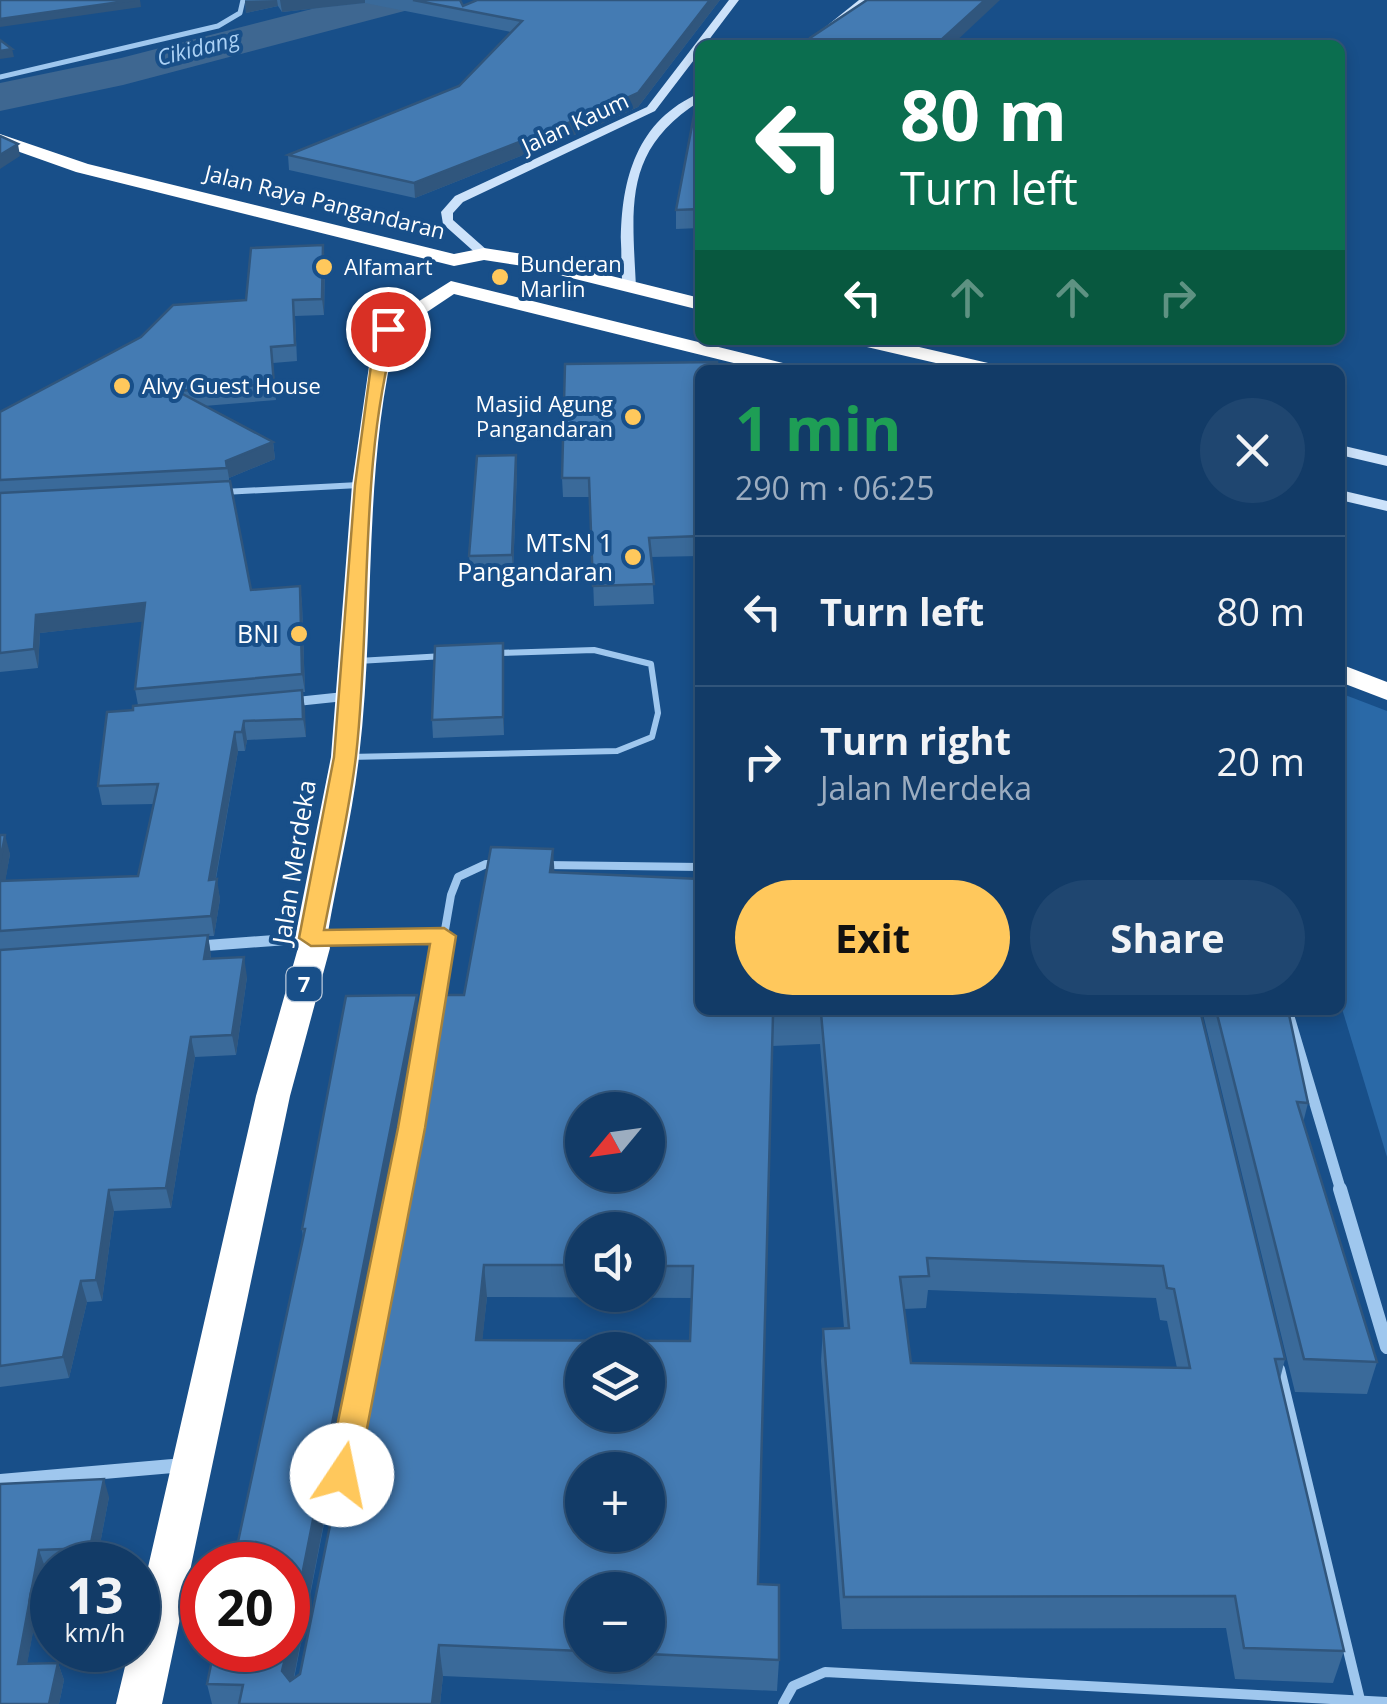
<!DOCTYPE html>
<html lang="en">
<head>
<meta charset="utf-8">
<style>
  body { margin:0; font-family:"Open Sans",sans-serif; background:#1f4670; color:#f1f3f6; height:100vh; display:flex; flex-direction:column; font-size:38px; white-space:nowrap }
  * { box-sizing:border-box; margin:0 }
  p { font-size:32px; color:#9cadc0 }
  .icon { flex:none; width:55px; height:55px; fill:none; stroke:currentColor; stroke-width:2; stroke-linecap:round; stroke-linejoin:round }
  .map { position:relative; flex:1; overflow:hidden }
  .details { position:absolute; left:695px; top:365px; width:650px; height:650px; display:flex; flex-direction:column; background:#123b67; border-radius:15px; box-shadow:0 5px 15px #0003,0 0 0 2px #31557b }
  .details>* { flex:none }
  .guide { position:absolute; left:695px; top:40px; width:650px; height:305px; border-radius:15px; box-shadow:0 5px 15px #0003,0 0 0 2px #31557b; background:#0b6e4f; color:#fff; overflow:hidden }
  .needle { width:65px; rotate:241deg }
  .controls { position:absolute; left:565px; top:1092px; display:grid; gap:20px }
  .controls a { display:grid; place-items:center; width:100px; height:100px; border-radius:50%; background:#123b67; box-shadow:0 5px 15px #0003,0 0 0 2px #31557b; font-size:50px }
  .speed { position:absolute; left:30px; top:1542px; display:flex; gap:20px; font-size:50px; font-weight:700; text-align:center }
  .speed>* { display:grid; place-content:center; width:130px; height:130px; border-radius:50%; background:#123b67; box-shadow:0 5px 15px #0003,0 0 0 2px #31557b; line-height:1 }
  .speed small { font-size:25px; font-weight:400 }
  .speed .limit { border:15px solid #d22; background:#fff; color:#111 }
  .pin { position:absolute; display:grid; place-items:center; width:85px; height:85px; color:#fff; margin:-42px; border:5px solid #fff; border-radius:50%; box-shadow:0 2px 10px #0007 }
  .me { position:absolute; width:110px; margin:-55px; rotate:11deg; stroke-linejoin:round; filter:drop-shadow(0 0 8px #0008) }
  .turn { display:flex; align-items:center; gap:35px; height:210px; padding:0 40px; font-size:45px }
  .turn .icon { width:130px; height:130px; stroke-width:2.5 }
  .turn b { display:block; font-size:70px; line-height:85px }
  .lanes { display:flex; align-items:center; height:95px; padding:0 40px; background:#0003; justify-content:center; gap:50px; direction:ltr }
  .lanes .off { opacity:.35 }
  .round { display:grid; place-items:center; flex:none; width:105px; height:105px; border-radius:52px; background:#1f4670 }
  .summary { display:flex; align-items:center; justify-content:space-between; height:170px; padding:0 40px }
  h1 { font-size:60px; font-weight:700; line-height:75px; color:#1e9e55 }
  .action { display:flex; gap:20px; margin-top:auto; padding:20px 40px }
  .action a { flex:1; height:115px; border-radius:60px; background:#ffc85c; color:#111; font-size:40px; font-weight:700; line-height:115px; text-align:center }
  .action a+a { background:#1f4670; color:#f1f3f6 }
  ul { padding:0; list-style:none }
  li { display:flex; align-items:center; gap:30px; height:150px; padding:0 40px; border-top:2px solid #31557b }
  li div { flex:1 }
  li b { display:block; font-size:38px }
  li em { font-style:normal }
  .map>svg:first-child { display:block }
  .green { fill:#2a69a7 }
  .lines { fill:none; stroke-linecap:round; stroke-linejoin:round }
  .river { fill:#3e6791; fill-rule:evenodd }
  .lane-far2 { stroke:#9fc7ee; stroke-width:6 }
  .lane-far1 { stroke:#9fc7ee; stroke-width:8 }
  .lane { stroke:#9fc7ee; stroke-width:10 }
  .street-far3 { stroke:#9fc7ee; stroke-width:5 }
  .street-far2 { stroke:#9fc7ee; stroke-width:9 }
  .street-far1 { stroke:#9fc7ee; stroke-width:11 }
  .street { stroke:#9fc7ee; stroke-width:14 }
  .secondary { fill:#cce2fa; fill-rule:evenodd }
  .highway { fill:#fff; fill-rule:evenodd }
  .wall { fill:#3a6a9a; fill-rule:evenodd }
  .shaded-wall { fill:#30567d }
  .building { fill:#447bb3; stroke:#30567d; stroke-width:2.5; fill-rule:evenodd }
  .route { fill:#ffc85c; stroke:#a6823c; stroke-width:2.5 }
  .poi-dot { fill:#ffc85c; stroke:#184f89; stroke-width:4 }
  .labels { text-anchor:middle; stroke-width:8; stroke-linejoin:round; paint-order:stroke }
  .far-water-label { font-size:22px; font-style:italic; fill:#abd1f5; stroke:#184f89 }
  .far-street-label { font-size:22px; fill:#fff; stroke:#184f89 }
  .far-poi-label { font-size:22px; fill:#fff; stroke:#184f89; text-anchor:start }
  .shield { fill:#184f89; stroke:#bacadc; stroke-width:2.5 }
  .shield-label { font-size:22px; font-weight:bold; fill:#fff }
  .poi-label { font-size:25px; fill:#fff; stroke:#184f89; text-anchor:end }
  .street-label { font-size:25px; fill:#fff; stroke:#184f89 }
</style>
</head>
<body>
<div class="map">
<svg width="1387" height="1704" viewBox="0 0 1387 1704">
  <rect width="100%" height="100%" fill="#184f89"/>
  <polygon class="green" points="1340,693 1387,711 1387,1157 1340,1002"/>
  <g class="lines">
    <polygon class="river" points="347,0 418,0 412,9 123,85 0,111 0,83 121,58"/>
    <g class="lane-far2">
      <polyline points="223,492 359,485"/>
      <polyline points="358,661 444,656"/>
      <polyline points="349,757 617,751 652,737 658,713 651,664 594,650 498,653"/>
    </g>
    <g class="lane-far1">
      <polyline points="545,865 700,867"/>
      <polyline points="320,938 444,936"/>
      <polyline points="432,1005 451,895 458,877 486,864 496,864"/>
    </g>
    <g class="lane">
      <polyline points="1280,1369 1361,1704"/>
      <polyline points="783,1704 793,1686 825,1672 1387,1702"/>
    </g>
    <polyline class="street-far3" points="0,77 218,26 240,13 243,0"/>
    <polyline class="street-far2" points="292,702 349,696"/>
    <g class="street-far1">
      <polyline points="200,946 308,938"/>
      <polyline points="1287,1010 1341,1191"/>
    </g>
    <g class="street">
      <polyline points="1340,1189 1387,1347"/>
      <polyline points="0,1481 184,1465"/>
    </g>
    <g class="secondary">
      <polygon points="729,0 739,0 705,45 700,45 700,52 655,111 463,202 453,213 453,220 488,251 488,257 480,257 443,224 441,212 455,196 647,107"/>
      <polygon points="859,0 870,0 814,45 803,45"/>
      <path d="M700,93V101C623,150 632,205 636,287L624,290C620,275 622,258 621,243C621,179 637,120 700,93Z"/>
      <polygon points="1340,445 1387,456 1387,466 1340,455"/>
      <polygon points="1340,490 1387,501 1387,511 1340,500"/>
    </g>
    <g class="highway">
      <polygon points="0,134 88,164 454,254 484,248 523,254 700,298 700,310 523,266 484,260 454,266 76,172 0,145"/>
      <path d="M451,281L795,366L799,370H762L454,294L397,332C362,470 376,617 359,757C352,818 337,878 327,938L330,948L290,1096L162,1704H116L129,1650H138V1611L256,1096L298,948L295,938L331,757L352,485L370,359L381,325Z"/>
      <polygon points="851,340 889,340 1001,366 1005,370 966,370 854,344"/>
      <polygon points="1340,664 1387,682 1387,700 1340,682"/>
    </g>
  </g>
  <g class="wall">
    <polygon points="245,0 460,0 463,6 720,0 638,107 594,127 415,198 289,170 288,155 459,86 511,32 365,3 282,12 278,6 246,13"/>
    <polygon points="700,94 700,228 676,229 676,210"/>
    <polygon points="325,260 324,315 295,316 297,361 273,363 276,400 204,406 273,442 275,459 229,478 229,481 251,590 300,586 302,604 305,692 303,692 306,737 247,740 245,751 238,751 216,879 220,899 214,936 208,936 211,958 247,977 236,1055 195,1057 171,1208 114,1211 102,1301 87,1302 69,1378 0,1387 0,835 10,854 5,881 138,876 154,804 102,805 98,786 133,710 138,705 135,689 143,621 40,633 38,668 0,672 0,412 246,300"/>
    <polygon points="700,370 700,556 651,557 654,604 594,606 590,497 563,497 562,478"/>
    <polygon points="516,455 517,472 513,572 471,573 469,556"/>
    <polygon points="504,660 504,735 433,738 432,720"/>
    <path d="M554,873L1200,1010L1285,1359L1280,1379L1344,1651L1333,1683L1235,1679L1226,1628L842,1629L821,1361L823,1329L844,1328L820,1044L772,1046L758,1584L779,1660L777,1691L443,1676L440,1704H212L207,1684L303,1237L302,1229L420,1027L294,1679L300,1674L464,995ZM582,1230H648V1295H582ZM928,1290L1156,1298L1160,1320L1167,1321L1177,1368L911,1363L904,1309L926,1308ZM487,1297L692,1298L690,1341L482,1340ZM582,1590H648V1655H582Z"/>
    <polygon points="1202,1010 1288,1010 1308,1103 1303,1123 1377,1362 1367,1394 1295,1392"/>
    <polygon points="0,1484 109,1497 96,1565 52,1565 52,1567 45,1567 27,1663 58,1663 64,1680 59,1704 0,1704"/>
  </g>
  <g class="shaded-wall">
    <polygon points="134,0 140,0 141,7 0,27 0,19"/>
    <polygon points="277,0 278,6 246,13 245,1"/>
    <polygon points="280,0 365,0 365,3 282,12"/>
    <polygon points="710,0 720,0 638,107 594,127 415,198 414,183"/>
    <polygon points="985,0 1000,0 952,45 938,45 941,40"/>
    <polygon points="12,49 14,57 0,59 0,51"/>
    <polygon points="18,144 20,156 0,169 0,155"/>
    <polygon points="323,245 325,260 324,315 322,299"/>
    <polygon points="273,442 275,459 229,478 226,461"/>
    <polygon points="516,455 517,472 513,572 512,555"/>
    <polygon points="300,586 302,604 305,692 302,674"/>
    <polygon points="145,603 149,621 40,633 38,668 34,649 36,615"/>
    <polygon points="503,643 504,660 504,735 503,717"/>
    <polygon points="302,690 305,708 306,737 303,719"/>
    <polygon points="244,721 247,740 245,751 242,732"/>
    <polygon points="235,732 238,751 212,899 209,880"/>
    <polygon points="5,835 10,854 2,901 0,893 0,863"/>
    <polygon points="553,849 555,879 550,872"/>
    <polygon points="217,879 220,899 214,936 211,916"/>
    <polygon points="208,935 211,955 207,978 204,959"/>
    <polygon points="244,957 247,977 236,1055 232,1035"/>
    <polygon points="417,995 420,1027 289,1702 282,1671"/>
    <polygon points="191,1037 195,1057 171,1208 166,1188"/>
    <polygon points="109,1190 114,1211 102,1301 96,1280"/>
    <polygon points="484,1265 487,1297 479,1372 476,1340"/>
    <polygon points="81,1281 87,1302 69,1378 63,1357"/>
    <polygon points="104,1479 109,1497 96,1565 90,1548"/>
    <polygon points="39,1550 45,1567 24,1681 18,1664"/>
    <polygon points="439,1645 443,1676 440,1704 432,1704"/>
    <polygon points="58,1663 64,1680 59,1704 49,1704"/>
  </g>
  <g class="building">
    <polygon points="0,0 134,0 0,19"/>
    <polygon points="413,0 460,0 463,6 477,0 710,0 638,93 594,113 414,183 288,155 459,86 522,21"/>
    <polygon points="867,0 985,0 941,40 938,45 806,45 810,38"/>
    <polygon points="0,40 12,49 0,51"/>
    <polygon points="698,94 700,94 700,209 676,210"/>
    <polygon points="0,136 18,144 0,155"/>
    <polygon points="323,245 322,299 293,300 295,345 271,347 274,384 177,391 273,442 226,461 227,468 0,480 0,412 141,337 173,305 246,300 251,248"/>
    <polygon points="717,362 718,370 700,370 700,536 649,538 654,584 593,586 589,478 562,478 565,364"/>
    <polygon points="516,455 512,555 469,556 477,456"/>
    <polygon points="230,481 251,590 300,586 302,674 135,689 145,603 36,615 34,649 0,653 0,493"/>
    <polygon points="503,643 503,717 432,720 435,646"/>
    <polygon points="302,690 303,719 244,721 242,732 235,732 209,880 217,879 211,916 0,931 0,881 138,876 158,784 98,786 107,712 133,710 133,706"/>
    <polygon points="0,835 5,835 0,863"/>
    <path d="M491,847L553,849L550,872L700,879V1010H1200L1285,1359H1275L1344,1651L1244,1648L1235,1596L844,1597L823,1329L849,1328L821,1013L773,1015L758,1584L779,1585V1660L648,1654V1590H582V1651L439,1645L432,1704H239L243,1685L207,1684L214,1650H287L282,1671L290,1681L300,1674L404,1159L432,995H464ZM582,1110H648V1175H582ZM582,1230H648V1266H693L690,1341L476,1340L484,1265H582ZM927,1258L1163,1266L1167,1288L1174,1289L1190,1368L911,1363L900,1277L929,1276ZM582,1350H648V1415H582ZM582,1470H648V1535H582Z"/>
    <polygon points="208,935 204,959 244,957 232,1035 191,1037 166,1188 109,1190 96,1280 81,1281 63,1357 0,1366 0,950"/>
    <polygon points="417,995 288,1646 288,1565 233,1565 305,1229 302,1229 346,996"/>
    <polygon points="1216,1010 1288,1010 1308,1103 1297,1102 1377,1362 1304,1359"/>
    <polygon points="104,1479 90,1548 39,1550 18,1664 58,1663 49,1704 0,1704 0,1484"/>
  </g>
  <path class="route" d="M388,324L396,329C358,465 372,617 356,756C349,814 335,873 324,930L444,928L456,936L425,1128L358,1475L354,1484L342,1488L331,1484L327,1475L398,1128L430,944L311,946L299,938L334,757L355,485L372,358L381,329Z"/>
  <g class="poi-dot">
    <circle cx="324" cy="267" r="10"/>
    <circle cx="500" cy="277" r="10"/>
    <circle cx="122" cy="386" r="10"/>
    <circle cx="633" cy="417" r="10"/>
    <circle cx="633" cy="557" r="10"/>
    <circle cx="299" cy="634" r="10"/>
  </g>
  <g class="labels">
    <g class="far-water-label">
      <text transform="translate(198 48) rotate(-14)" y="8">Cikidang</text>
    </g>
    <g class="far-street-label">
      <text transform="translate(575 123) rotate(-25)" y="8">Jalan Kaum</text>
      <text transform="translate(325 202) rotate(14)" y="8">Jalan Raya Pangandaran</text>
    </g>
    <g class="far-poi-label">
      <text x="520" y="272">Bunderan<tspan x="520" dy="25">Marlin</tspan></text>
      <text x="344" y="275">Alfamart</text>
      <text x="142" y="394">Alvy Guest House</text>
      <text x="613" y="412" text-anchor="end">Masjid Agung<tspan x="613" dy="25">Pangandaran</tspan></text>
    </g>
    <rect class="shield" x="286.5" y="967" width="35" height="34" rx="8"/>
    <g class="shield-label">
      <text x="304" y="992">7</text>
    </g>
    <g class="poi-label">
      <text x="613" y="552">MTsN 1<tspan x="613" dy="29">Pangandaran</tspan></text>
      <text x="279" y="643">BNI</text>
    </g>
    <g class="street-label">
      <text transform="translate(294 862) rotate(-81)" y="9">Jalan Merdeka</text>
    </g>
  </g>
</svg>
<div class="controls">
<a><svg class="needle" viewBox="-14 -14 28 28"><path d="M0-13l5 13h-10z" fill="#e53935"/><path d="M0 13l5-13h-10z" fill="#9cadc0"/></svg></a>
<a><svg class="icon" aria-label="sound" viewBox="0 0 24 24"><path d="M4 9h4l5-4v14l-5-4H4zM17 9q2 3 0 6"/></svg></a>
<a><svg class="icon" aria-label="layers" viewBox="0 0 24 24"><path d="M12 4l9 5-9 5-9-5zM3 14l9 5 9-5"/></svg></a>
<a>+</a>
<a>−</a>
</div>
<div class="speed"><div>13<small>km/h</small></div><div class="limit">20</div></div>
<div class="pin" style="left:388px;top:329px;background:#d93025"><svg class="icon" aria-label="arrive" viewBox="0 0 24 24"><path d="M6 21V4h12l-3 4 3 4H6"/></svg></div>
<svg class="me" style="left:342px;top:1475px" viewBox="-20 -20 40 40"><circle r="19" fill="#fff"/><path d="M0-13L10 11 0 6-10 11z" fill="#ffc85c"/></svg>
<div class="guide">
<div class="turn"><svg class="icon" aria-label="left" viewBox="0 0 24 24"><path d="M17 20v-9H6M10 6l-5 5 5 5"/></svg><div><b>80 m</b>Turn left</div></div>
<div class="lanes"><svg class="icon" aria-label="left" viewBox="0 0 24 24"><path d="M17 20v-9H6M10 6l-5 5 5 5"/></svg><svg class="icon off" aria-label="ahead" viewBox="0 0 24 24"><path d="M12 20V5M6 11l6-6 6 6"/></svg><svg class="icon off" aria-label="ahead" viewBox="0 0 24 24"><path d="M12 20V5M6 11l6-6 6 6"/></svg><svg class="icon off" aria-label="right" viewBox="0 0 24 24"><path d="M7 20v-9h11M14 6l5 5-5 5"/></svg></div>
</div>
<section class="details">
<div class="summary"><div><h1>1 min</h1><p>290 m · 06:25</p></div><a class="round"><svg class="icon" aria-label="close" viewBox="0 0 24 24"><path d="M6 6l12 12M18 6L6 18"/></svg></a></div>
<ul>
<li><svg class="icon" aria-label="left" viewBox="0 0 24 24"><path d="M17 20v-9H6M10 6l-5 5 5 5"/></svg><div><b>Turn left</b></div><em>80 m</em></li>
<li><svg class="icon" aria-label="right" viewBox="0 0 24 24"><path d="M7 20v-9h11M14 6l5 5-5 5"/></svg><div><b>Turn right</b><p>Jalan Merdeka</p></div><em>20 m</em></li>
</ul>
<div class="action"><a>Exit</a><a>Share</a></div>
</section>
</div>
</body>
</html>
